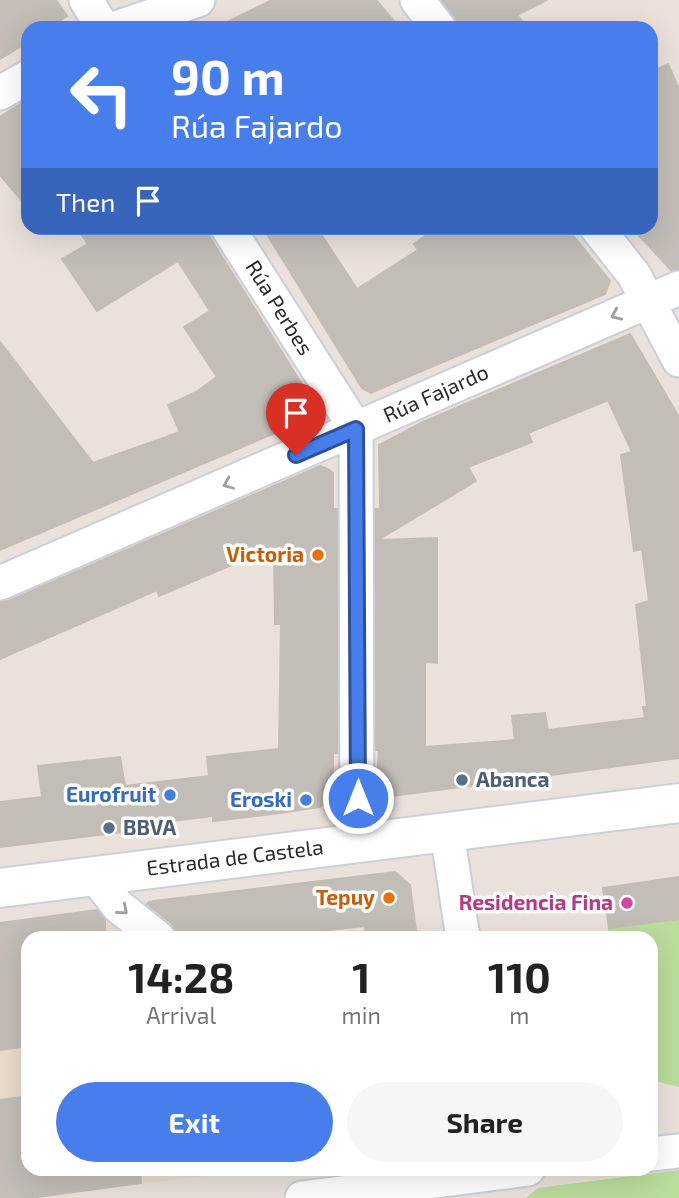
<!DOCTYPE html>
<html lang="en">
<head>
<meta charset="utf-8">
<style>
  body { margin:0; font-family:"Exo 2",sans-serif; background:#f6f6f6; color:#222; height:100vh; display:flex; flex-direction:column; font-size:26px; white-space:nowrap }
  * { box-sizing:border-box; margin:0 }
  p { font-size:23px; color:#767676 }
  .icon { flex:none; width:38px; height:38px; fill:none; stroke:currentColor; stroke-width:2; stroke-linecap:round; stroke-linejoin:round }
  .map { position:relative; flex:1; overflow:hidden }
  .panel { position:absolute; left:21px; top:931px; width:637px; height:245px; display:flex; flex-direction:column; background:#fff; border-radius:21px; box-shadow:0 7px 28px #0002 }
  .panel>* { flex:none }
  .hud { position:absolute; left:21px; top:21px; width:637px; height:214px; border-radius:21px; box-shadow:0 7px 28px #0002; background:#477eeb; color:#fff; overflow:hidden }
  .pin { position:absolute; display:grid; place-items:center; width:60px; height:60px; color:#fff; margin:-72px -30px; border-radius:50% 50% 50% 0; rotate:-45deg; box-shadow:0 0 7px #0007 }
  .pin .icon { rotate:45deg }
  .me { position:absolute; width:77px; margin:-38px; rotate:0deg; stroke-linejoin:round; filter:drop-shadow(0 0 5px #0008) }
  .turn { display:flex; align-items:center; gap:24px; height:147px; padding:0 35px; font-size:32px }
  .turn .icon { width:91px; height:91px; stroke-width:2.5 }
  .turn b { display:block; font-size:49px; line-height:60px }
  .then { display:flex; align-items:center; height:66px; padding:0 35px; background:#0003; gap:14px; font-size:26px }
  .eta { display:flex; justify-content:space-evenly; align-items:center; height:119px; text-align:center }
  .eta b { font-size:42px; font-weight:700; line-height:49px }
  .primary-button { display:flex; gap:14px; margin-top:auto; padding:14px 35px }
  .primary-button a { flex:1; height:80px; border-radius:42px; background:#477eeb; color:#fff; font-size:28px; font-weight:700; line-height:80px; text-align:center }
  .primary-button a+a { background:#f6f6f6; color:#222 }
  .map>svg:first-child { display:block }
  .education { fill:#eadccc }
  .green { fill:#bbdd9c }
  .building { fill:#c2bdb7; stroke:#c5bdb5; stroke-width:2; fill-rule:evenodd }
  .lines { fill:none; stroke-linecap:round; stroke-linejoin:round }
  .street-casing { stroke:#cacfd9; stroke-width:37 }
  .secondary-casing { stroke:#cacfd9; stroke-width:42 }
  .street { stroke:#fff; stroke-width:33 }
  .secondary { stroke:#fff; stroke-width:38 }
  .oneway { stroke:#9f9f9f }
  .route-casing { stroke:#2e5299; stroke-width:18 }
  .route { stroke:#477eeb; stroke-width:12 }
  .food-dot { fill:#e8710a; stroke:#fff; stroke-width:2.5 }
  .service-dot { fill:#5c6f8a; stroke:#fff; stroke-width:2.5 }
  .shop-dot { fill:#3f7fe0; stroke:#fff; stroke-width:2.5 }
  .hotel-dot { fill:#d1479c; stroke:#fff; stroke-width:2.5 }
  .labels { text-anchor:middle; stroke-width:7; stroke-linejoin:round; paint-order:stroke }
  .street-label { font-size:21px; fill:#292929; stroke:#fff }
  .food-label { font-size:21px; font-weight:bold; fill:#c56008; stroke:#fff; text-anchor:end }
  .service-label { font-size:21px; font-weight:bold; fill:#4e5e75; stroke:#fff; text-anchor:start }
  .shop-label { font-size:21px; font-weight:bold; fill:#366cbe; stroke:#fff; text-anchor:end }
  .hotel-label { font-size:21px; font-weight:bold; fill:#b23c85; stroke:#fff; text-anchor:end }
</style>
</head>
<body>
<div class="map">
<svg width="679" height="1198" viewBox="0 0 679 1198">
  <rect width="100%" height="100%" fill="#eae1db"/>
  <polygon class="education" points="105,909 137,938 28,938 28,1169 257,1169 30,1198 0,1198 0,923"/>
  <g class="green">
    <polygon points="679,919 679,1087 651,1080 651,938 610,938 608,928"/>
    <polygon points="679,1170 679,1198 526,1198 538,1188"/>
  </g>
  <g class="building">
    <polygon points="0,0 56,0 67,16 49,28 28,28 28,42 0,59"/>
    <polygon points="272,0 376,0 400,28 215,28"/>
    <polygon points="441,0 547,0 517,15 528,28 463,28"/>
    <polygon points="668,64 679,89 679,269 671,270 632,228 651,228 651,72"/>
    <polygon points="28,99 28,208 0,175 0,117"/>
    <polygon points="77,228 204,228 315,405 315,416 0,550 0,342 93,463 180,432 168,405 196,392 217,377 184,327 210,311 178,261 97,311 62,259 88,244"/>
    <polygon points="263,228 317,228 357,289 418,250 414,244 436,228 567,228 610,281 605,294 412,375 371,393 362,388"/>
    <path d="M630,334L679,417V758L392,796L377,781L379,750H376L375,509H380L379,445L423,422ZM608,400L632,452L621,455L634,551L642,549L649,601L636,605L647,707H643L645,718L548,730L545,713L512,716L515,740L425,747V662L437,663V538L378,540L476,481L468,467L532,442L528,433Z"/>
    <polygon points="320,466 328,469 333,473 333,509 337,509 338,753 333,753 333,792 326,802 320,807 272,814 213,821 213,816 130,826 130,831 0,847 0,802 42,797 38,766 120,757 125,786 209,776 207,757 279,749 281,624 275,624 274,547 159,596 157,590 0,659 0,602 8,601"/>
    <polygon points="395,872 410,885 417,938 366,938 365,926 252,938 177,938 176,930 171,923 147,904 149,902 154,901"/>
    <polygon points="679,877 679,919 609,928 603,888"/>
    <polygon points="97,910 105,920 105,938 28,938 28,1046 0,1050 0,923"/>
    <polygon points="28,1096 28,1169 140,1169 141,1183 30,1198 0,1198 0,1100"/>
  </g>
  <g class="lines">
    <g class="street-casing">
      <g id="street">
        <polyline points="86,0 103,28"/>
        <polyline points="417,0 439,28"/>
        <polyline points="116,28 198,0"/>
        <polyline points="0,93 28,77"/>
        <polyline points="228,228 356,429 357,843"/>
        <polyline points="597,228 634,275 679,360"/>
        <polyline points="0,583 679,288"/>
        <polyline points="447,832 463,938"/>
        <polyline points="95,876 118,906 158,938"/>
        <polyline points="651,1154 679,1151"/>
        <polyline points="302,1198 528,1169"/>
      </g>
    </g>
    <g class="secondary-casing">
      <polyline id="secondary" points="0,888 679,803"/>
    </g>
    <use href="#street" class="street"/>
    <use href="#secondary" class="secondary"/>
  </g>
  <defs><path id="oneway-chevron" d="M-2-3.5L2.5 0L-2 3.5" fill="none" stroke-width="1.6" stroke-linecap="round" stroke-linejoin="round" transform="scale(1.75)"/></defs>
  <g class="oneway">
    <use href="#oneway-chevron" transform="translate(616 315) rotate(156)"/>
    <use href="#oneway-chevron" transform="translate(228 484) rotate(157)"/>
    <use href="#oneway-chevron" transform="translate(123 910) rotate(41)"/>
  </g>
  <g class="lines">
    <g class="route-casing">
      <polyline id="route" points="296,455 356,429 358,798"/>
    </g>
    <use href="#route" class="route"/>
  </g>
  <g class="food-dot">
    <circle cx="318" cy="555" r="7"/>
    <circle cx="389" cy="898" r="7"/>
  </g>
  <g class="service-dot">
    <circle cx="462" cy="780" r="7"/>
    <circle cx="109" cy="828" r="7"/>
  </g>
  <g class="shop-dot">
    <circle cx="170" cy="795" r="7"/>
    <circle cx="306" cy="800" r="7"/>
  </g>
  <circle class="hotel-dot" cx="627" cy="903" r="7"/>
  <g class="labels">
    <g class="street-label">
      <text transform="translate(279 308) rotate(58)" y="7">Rúa Perbes</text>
      <text transform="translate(436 394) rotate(-24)" y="7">Rúa Fajardo</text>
      <text transform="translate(235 858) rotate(-7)" y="7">Estrada de Castela</text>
    </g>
    <g class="food-label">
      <text x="304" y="562">Victoria</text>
      <text x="375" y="905">Tepuy</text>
    </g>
    <g class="service-label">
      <text x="476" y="787">Abanca</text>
      <text x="123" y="835">BBVA</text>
    </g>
    <g class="shop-label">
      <text x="156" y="802">Eurofruit</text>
      <text x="292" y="807">Eroski</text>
    </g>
    <g class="hotel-label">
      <text x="613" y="910">Residencia Fina</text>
    </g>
  </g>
</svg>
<div class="pin" style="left:296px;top:455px;background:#d93025"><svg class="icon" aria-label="arrive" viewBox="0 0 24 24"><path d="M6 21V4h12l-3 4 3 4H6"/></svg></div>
<svg class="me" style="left:358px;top:798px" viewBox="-20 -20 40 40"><circle r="17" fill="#477eeb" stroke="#fff" stroke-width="3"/><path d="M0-11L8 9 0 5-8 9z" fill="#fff"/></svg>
<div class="hud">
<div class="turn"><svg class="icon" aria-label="left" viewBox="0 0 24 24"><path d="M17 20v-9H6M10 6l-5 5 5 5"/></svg><div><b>90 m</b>Rúa Fajardo</div></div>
<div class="then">Then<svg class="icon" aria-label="arrive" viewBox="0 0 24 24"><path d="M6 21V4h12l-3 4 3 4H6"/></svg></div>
</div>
<section class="panel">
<div class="eta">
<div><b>14:28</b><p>Arrival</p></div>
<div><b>1</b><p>min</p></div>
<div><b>110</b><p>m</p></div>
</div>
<div class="primary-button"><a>Exit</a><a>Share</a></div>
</section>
</div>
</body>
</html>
